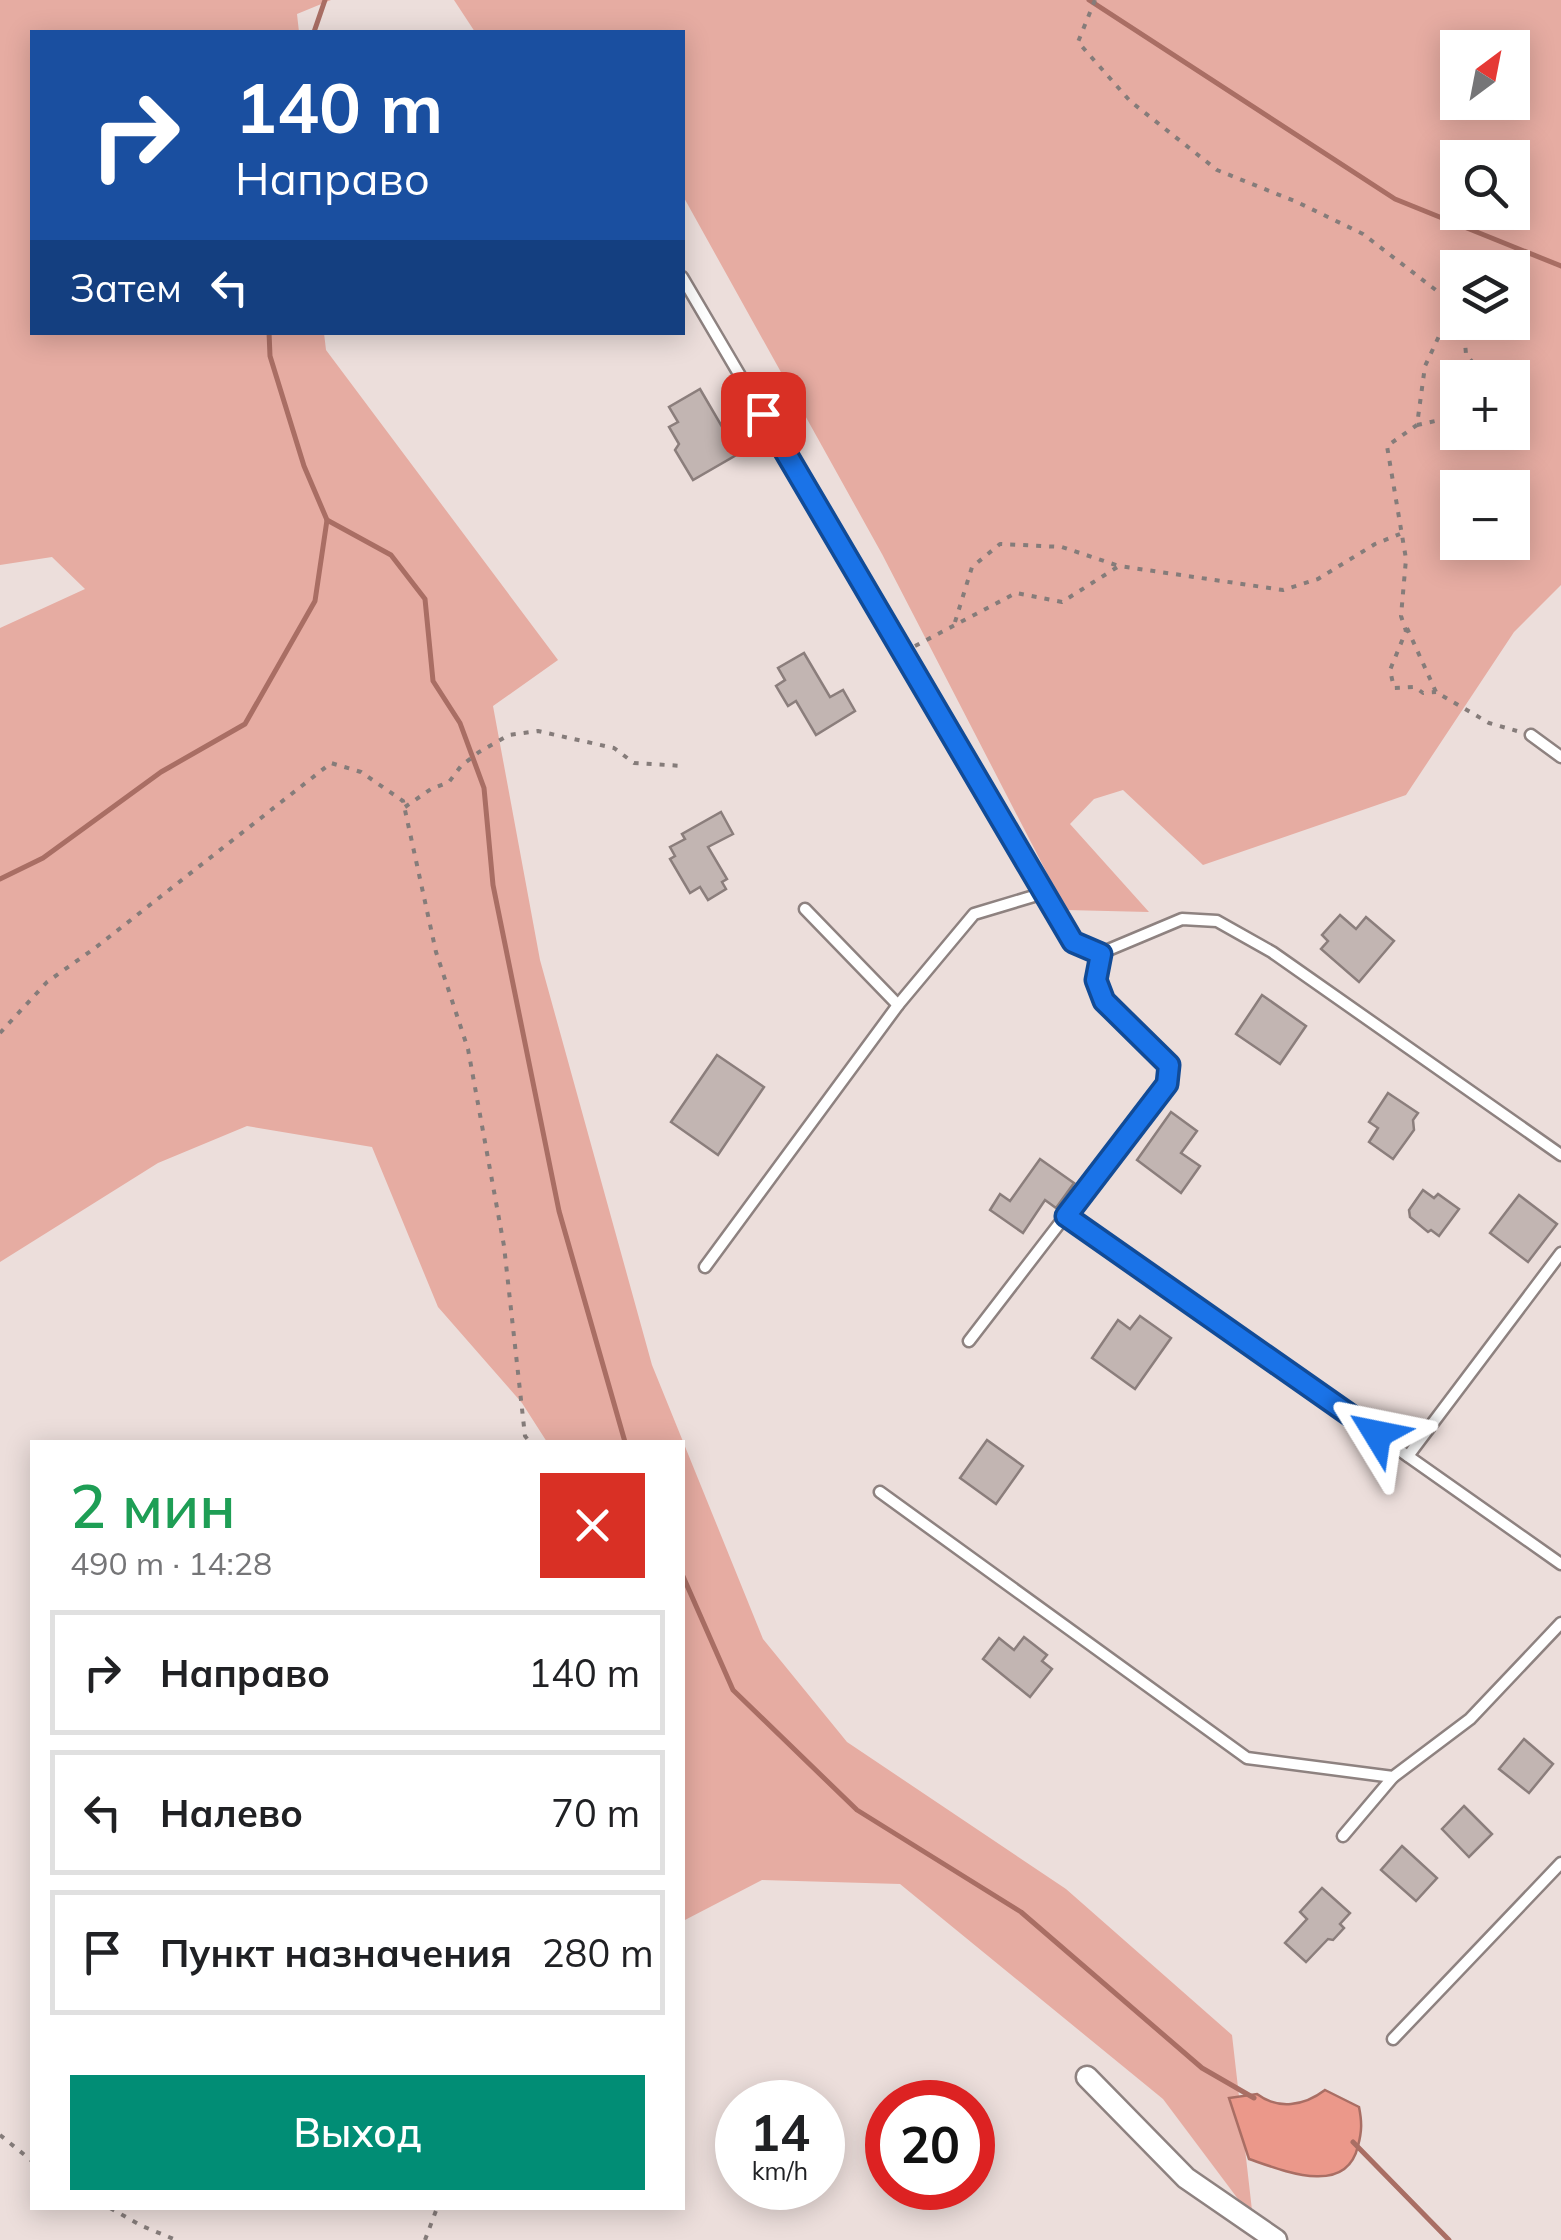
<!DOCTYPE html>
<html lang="ru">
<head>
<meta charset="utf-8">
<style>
  body { margin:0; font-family:Mulish,sans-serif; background:#f6f6f6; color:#202124; height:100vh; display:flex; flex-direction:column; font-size:38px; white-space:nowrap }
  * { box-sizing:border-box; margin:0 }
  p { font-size:32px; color:#757577 }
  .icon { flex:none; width:55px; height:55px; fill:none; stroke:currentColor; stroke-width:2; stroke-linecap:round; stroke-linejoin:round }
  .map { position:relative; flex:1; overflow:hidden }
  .side { position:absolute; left:30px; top:1440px; width:655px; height:770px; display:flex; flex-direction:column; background:#fff; border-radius:0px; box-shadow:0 5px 25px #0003 }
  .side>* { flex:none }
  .hud { position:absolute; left:30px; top:30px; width:655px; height:305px; border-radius:0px; box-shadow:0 5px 25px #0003; background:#1a4fa0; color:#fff; overflow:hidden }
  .needle { width:65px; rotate:32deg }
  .fabs { position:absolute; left:1440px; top:30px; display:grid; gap:20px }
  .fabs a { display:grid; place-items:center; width:90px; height:90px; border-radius:0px; background:#fff; box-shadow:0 5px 25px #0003; font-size:50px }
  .speed { position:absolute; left:715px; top:2080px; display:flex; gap:20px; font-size:50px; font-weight:700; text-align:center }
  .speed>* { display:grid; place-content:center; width:130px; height:130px; border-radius:50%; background:#fff; box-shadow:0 5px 25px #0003; line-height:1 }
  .speed small { font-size:25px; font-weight:400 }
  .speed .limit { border:15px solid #d22; background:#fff; color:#111 }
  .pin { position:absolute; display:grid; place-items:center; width:85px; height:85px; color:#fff; margin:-42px; border-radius:20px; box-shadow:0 5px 15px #0006 }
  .me { position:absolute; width:110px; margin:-55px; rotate:305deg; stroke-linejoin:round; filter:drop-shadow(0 0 8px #0008) }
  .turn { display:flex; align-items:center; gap:35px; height:210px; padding:0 40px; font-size:45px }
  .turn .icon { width:130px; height:130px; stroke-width:2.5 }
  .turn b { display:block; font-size:70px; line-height:85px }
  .then { display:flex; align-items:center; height:95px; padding:0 40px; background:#0003; gap:20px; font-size:38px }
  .round { display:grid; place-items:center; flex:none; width:105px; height:105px; border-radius:0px; background:#f6f6f6 }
  .head { display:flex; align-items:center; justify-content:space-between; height:170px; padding:0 40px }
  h1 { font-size:60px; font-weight:600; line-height:75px; color:#1e9e55 }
  .action { display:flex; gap:20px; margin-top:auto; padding:20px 40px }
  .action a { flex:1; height:115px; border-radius:0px; background:#018d75; color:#fff; font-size:40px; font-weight:600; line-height:115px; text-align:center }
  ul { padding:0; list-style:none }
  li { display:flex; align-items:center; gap:30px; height:125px; margin:0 20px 15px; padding:0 20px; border:5px solid #e0e0e0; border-radius:0px }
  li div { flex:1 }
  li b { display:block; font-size:38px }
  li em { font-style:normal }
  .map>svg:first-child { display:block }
  .green { fill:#e6aca2; fill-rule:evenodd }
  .water { fill:#eb988a; stroke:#a96e64; stroke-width:2.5 }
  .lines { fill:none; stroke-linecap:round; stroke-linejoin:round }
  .stream { stroke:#a96e64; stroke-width:5 }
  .building { fill:#c2b5b2; stroke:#8b7e7c; stroke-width:2.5 }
  .lane-casing { stroke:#8e8280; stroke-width:15 }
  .street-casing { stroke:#8e8280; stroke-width:25 }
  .path { stroke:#857c7a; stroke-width:4; stroke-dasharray:5 8; stroke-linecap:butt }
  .lane { stroke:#fff; stroke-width:10 }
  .street { stroke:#fff; stroke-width:20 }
  .route-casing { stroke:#114b97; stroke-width:25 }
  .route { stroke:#1a73e8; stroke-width:18 }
</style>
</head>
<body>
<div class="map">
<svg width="1561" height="2240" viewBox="0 0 1561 2240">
  <rect width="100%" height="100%" fill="#ecdedb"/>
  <g class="green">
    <polygon points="0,0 331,0 297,14 299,32 32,32 32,332 324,333 326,350 558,660 493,706 540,960 652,1365 763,1639 847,1742 1066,1889 1232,2035 1253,2219 1163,2099 900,1884 762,1880 683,1921 682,1442 547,1442 522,1403 438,1307 372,1147 247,1126 158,1163 0,1262 0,628 85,589 52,557 0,565"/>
    <path d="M454,0H1561V585L1514,632L1406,795L1203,865L1123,790L1094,799L1070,824L1149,912L1066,910L882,554L683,196L682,32H475ZM1458,48H1512V102H1458ZM1458,158H1512V212H1458ZM1458,268H1512V322H1458ZM1458,378H1512V432H1458ZM1458,488H1512V542H1458Z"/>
  </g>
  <path class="water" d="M1325,2090L1359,2107C1362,2122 1362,2131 1358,2146C1346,2197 1284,2171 1249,2159L1229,2098L1257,2094C1278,2110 1304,2106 1325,2090Z"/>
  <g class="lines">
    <g class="stream">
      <polyline points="1089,0 1395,199 1561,266"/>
      <polyline points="314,32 325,0"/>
      <polyline points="327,520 391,555 425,599 433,681 460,723 484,788 493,885 559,1211 625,1442"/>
      <polyline points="0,879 43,858 161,772 245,724 315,601 327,520 304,466 270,356 269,332"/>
      <polyline points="682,1574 733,1690 857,1810 1021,1912 1202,2068 1254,2098"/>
      <polyline points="1353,2142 1449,2240"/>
    </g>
  </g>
  <g class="building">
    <polygon points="700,389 738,454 693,480 675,450 679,444 669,427 678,422 669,407"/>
    <polygon points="804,653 830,697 843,690 855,711 816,735 796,701 788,706 776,686 785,680 778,668"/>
    <polygon points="721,812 733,834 708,847 727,879 722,882 726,889 708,900 700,887 690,893 670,859 675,856 670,847 685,839 682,834"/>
    <polygon points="1340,915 1356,929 1366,917 1394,941 1359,982 1321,949 1328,941 1322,935"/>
    <polygon points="1262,995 1306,1026 1280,1064 1236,1034"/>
    <polygon points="717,1055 764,1087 718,1155 671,1122"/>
    <polygon points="1388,1093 1418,1113 1413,1120 1414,1130 1393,1159 1369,1142 1378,1128 1369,1122"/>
    <polygon points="1171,1112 1197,1131 1181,1153 1200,1166 1181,1193 1137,1160"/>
    <polygon points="1040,1159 1074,1183 1056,1208 1045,1200 1023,1233 990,1210 1000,1194 1010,1201"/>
    <polygon points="1423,1190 1434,1198 1438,1194 1459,1209 1439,1236 1431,1230 1428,1232 1410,1217 1409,1210"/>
    <polygon points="1519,1195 1557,1224 1528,1262 1490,1233"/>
    <polygon points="1140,1316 1171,1338 1135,1389 1092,1358 1118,1320 1130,1329"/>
    <polygon points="987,1440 1023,1466 996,1504 960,1478"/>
    <polygon points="1024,1637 1047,1655 1042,1661 1052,1669 1030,1697 983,1659 999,1638 1014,1650"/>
    <polygon points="1524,1739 1553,1764 1529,1793 1499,1769"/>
    <polygon points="1464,1806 1492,1834 1469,1857 1442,1829"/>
    <polygon points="1402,1846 1437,1878 1416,1901 1381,1870"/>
    <polygon points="1322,1888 1350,1913 1340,1924 1344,1928 1333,1940 1328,1939 1306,1962 1285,1943 1307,1919 1300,1912"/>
  </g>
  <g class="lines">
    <g class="lane-casing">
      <g id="lane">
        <polyline points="682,277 1073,942 1101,953 1182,919 1217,921 1272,952 1561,1155"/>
        <polyline points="1531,735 1561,757"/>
        <polyline points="805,909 898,1005"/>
        <polyline points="1101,953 1096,980 1104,1001 1169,1065 1167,1084 1066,1215 1561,1564"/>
        <polyline points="705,1267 898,1005 974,914 1044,893"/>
        <polyline points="969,1341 1066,1215"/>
        <polyline points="1408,1456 1561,1253"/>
        <polyline points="880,1492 1247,1758 1393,1777 1470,1719 1561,1623"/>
        <polyline points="1343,1836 1393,1777"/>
        <polyline points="1393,2039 1561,1863"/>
      </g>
    </g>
    <g class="street-casing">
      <polyline id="street" points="1087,2077 1186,2178 1276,2240"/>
    </g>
    <g class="path">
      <polyline points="1095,0 1078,42 1130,101 1217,170 1297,202 1363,234 1454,304 1425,366 1417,425 1387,446 1406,559 1401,616 1406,631 1390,670 1394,688 1415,687 1423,693 1436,692"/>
      <polyline points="1463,322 1466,354 1485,378"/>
      <polyline points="1417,425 1458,416"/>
      <polyline points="955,622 972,567 1000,544 1062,547 1119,566"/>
      <polyline points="1407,628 1436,692 1489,723 1517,731"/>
      <polyline points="915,646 1016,593 1062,602 1119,566 1283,590 1318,579 1375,544 1400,534"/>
      <polyline points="405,807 431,789 449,782 461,766 479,752 509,735 538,731 614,748 634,763 683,766"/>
      <polyline points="0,1033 47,982 95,948 331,763 361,772 403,801 436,952 468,1049 504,1246 525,1436 530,1442"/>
      <polyline points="0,2135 32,2161"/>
      <polyline points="110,2208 142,2226 176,2240"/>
      <polyline points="425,2240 437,2208"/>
    </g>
    <use href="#lane" class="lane"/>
    <use href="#street" class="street"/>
  </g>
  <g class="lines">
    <g class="route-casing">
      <polyline id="route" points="763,414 1073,942 1101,954 1096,980 1104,1001 1169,1065 1167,1084 1066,1216 1377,1434"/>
    </g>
    <use href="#route" class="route"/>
  </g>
</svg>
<div class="fabs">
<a><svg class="needle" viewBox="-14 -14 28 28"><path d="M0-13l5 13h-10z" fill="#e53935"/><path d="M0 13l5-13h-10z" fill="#757577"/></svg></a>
<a><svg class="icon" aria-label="search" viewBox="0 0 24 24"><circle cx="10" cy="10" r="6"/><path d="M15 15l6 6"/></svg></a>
<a><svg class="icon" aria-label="layers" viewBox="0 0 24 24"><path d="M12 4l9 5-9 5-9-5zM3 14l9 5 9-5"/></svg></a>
<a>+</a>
<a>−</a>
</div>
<div class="speed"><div>14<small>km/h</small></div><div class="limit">20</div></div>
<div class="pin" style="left:763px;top:414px;background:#d93025"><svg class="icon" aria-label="arrive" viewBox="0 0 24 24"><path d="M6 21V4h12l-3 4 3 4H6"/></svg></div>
<svg class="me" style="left:1377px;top:1434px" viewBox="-20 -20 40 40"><path d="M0-17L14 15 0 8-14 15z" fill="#1a73e8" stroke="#fff" stroke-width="4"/></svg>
<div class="hud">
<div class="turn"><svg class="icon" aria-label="right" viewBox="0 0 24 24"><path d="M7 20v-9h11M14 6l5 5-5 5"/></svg><div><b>140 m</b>Направо</div></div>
<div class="then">Затем<svg class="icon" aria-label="left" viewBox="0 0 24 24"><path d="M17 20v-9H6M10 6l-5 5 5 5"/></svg></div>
</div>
<section class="side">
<div class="head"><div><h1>2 мин</h1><p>490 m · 14:28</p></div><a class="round" style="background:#d93025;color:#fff"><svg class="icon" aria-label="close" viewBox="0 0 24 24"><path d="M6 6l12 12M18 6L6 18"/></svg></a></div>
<ul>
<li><svg class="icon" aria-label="right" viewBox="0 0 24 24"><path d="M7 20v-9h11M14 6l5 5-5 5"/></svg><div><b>Направо</b></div><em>140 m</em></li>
<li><svg class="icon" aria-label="left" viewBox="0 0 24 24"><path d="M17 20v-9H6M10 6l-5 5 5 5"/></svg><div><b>Налево</b></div><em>70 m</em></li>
<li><svg class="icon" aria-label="arrive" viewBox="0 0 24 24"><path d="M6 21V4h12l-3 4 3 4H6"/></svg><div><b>Пункт назначения</b></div><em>280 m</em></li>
</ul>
<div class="action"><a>Выход</a></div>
</section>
</div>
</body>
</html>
